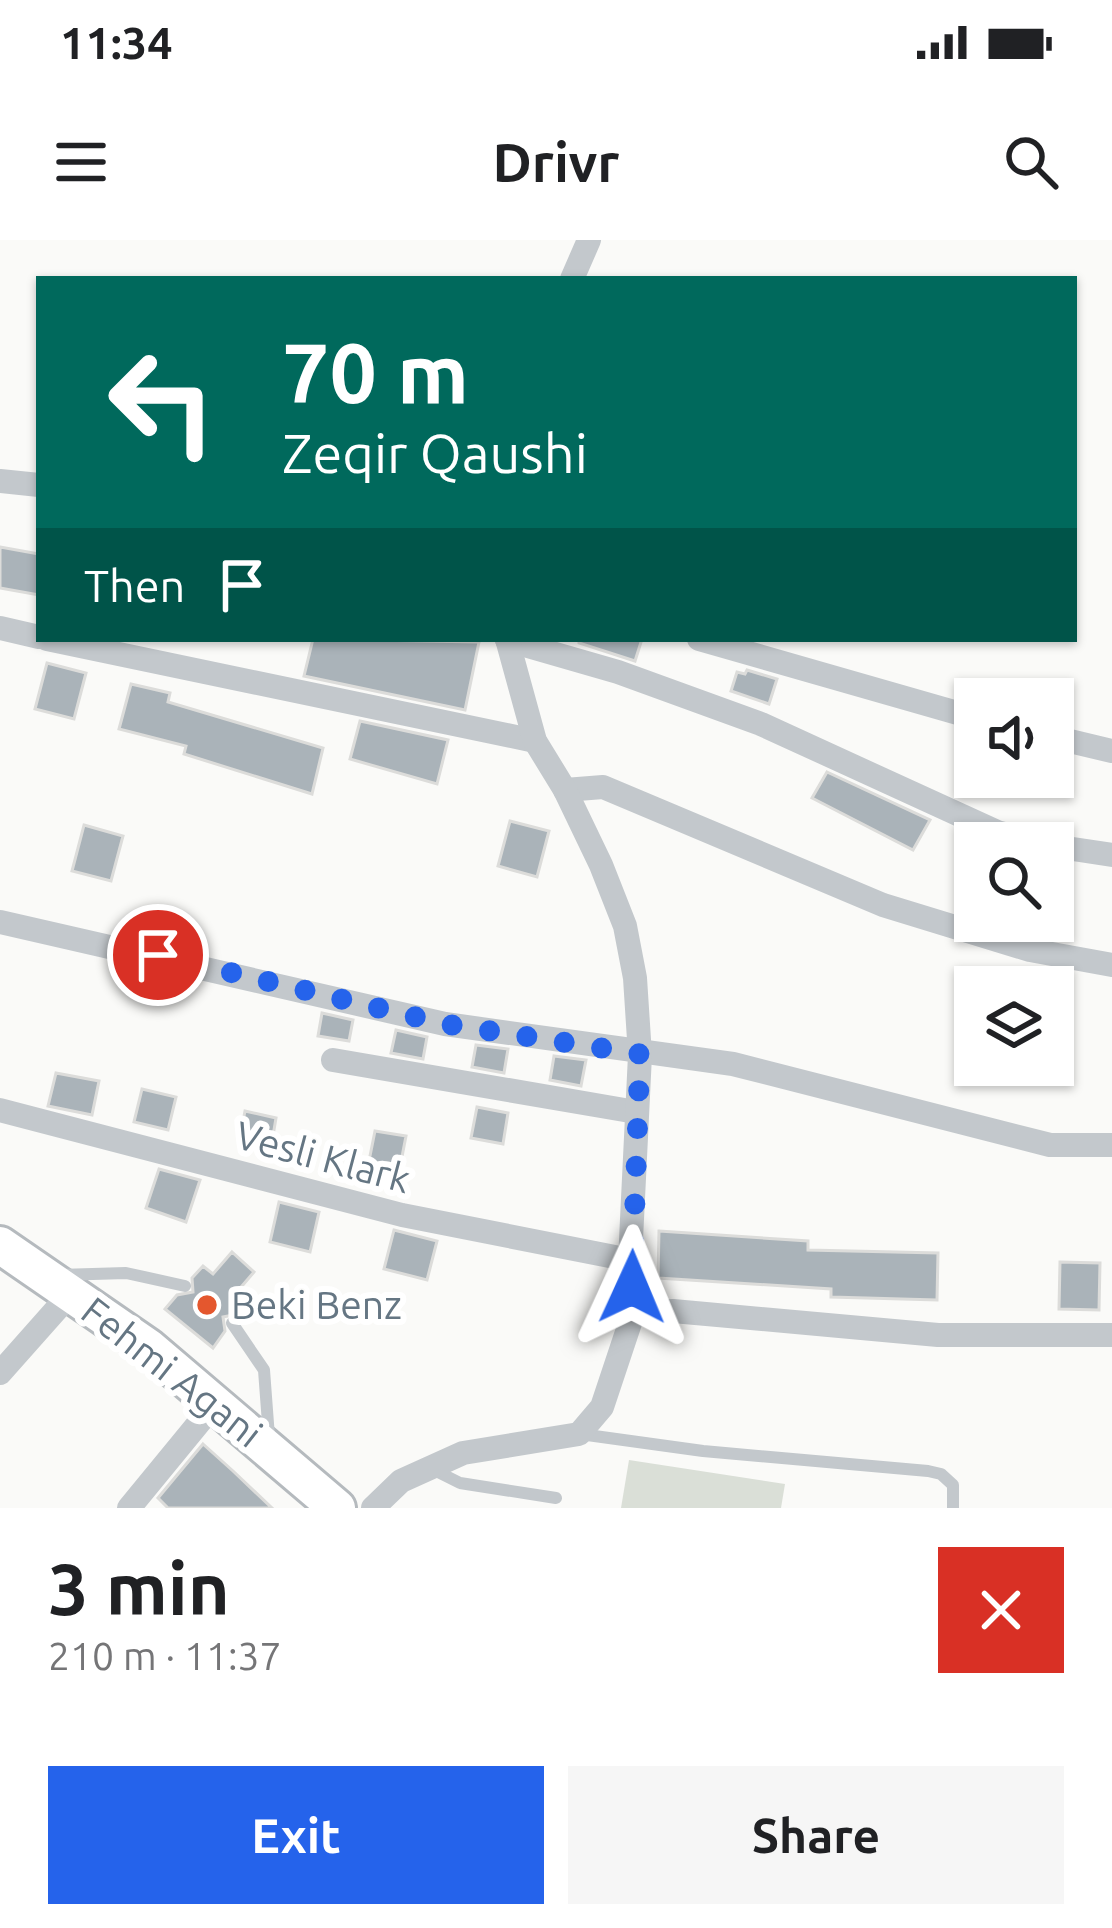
<!DOCTYPE html>
<html lang="en">
<head>
<meta charset="utf-8">
<style>
  body { margin:0; font-family:Ubuntu,sans-serif; background:#f6f6f6; color:#202124; height:100vh; display:flex; flex-direction:column; font-size:45px; white-space:nowrap }
  * { box-sizing:border-box; margin:0 }
  p { font-size:39px; color:#757577 }
  .icon { flex:none; width:66px; height:66px; fill:none; stroke:currentColor; stroke-width:2; stroke-linecap:round; stroke-linejoin:round }
  .map { position:relative; height:1268px; overflow:hidden }
  .sheet { display:flex; flex-direction:column; background:#fff; flex:1 }
  .sheet>* { flex:none }
  .hud { position:absolute; left:36px; top:36px; width:1041px; height:366px; border-radius:0px; box-shadow:0 3px 9px #0004; background:#00695c; color:#fff; overflow:hidden }
  .tools { position:absolute; left:954px; top:438px; display:grid; gap:24px }
  .tools a { display:grid; place-items:center; width:120px; height:120px; border-radius:0px; background:#fff; box-shadow:0 3px 9px #0004; font-size:60px }
  .pin { position:absolute; display:grid; place-items:center; width:102px; height:102px; color:#fff; margin:-51px; border:6px solid #fff; border-radius:50%; box-shadow:0 3px 12px #0007 }
  .me { position:absolute; width:132px; margin:-66px; rotate:1deg; stroke-linejoin:round; filter:drop-shadow(0 0 9px #0008) }
  .turn { display:flex; align-items:center; gap:42px; height:252px; padding:0 48px; font-size:54px }
  .turn .icon { width:156px; height:156px; stroke-width:2.5 }
  .turn b { display:block; font-size:84px; line-height:102px }
  .then { display:flex; align-items:center; height:114px; padding:0 48px; background:#0003; gap:24px; font-size:45px }
  .round { display:grid; place-items:center; flex:none; width:126px; height:126px; border-radius:0px; background:#f6f6f6 }
  .head { display:flex; align-items:center; justify-content:space-between; height:204px; padding:0 48px }
  h1 { font-size:72px; font-weight:700; line-height:90px }
  .button { display:flex; gap:24px; margin-top:auto; padding:24px 48px }
  .button a { flex:1; height:138px; border-radius:0px; background:#2563eb; color:#fff; font-size:48px; font-weight:700; line-height:138px; text-align:center }
  .button a+a { background:#f6f6f6; color:#202124 }
  .status { display:flex; justify-content:space-between; align-items:center; height:84px; padding:0 60px; background:#fff; direction:ltr }
  .status svg { height:33px; fill:currentColor }
  header { display:flex; justify-content:space-between; align-items:center; height:156px; padding:0 48px; background:#fff; font-size:54px; font-weight:700 }
  .map>svg:first-child { display:block }
  .green { fill:#dadfd7 }
  .building { fill:#aab3b9; stroke:#dcdcda; stroke-width:3 }
  .lines { fill:none; stroke-linecap:round; stroke-linejoin:round }
  .primary-casing { stroke:#b5babe; stroke-width:42 }
  .service { stroke:#c3c8cc; stroke-width:12 }
  .minor { stroke:#c3c8cc; stroke-width:24 }
  .primary { stroke:#fff; stroke-width:36 }
  .route { stroke:#2563eb; stroke-width:21; stroke-dasharray:0 37.8 }
  .poi-dot { fill:#e4572e; stroke:#fff; stroke-width:4.5 }
  .labels { text-anchor:middle; stroke-width:12; stroke-linejoin:round; paint-order:stroke }
  .street-label { font-size:39px; fill:#657683; stroke:#fff }
  .poi-label { font-size:39px; fill:#657683; stroke:#fff; text-anchor:start }
</style>
</head>
<body>
<div class="status"><b>11:34</b><svg viewBox="0 0 49 12"><path d="M0 12V9h3v3zM5 12V6h3v6zM10 12V3h3v9zM15 12V0h3v12zM26 1h20v11H26zM47 4h2v5h-2z"/></svg></div>
<header><svg class="icon" aria-label="menu" viewBox="0 0 24 24"><path d="M4 6h16M4 12h16M4 18h16"/></svg>Drivr<svg class="icon" aria-label="search" viewBox="0 0 24 24"><circle cx="10" cy="10" r="6"/><path d="M15 15l6 6"/></svg></header>
<div class="map">
<svg width="1112" height="1268" viewBox="0 0 1112 1268">
  <rect width="100%" height="100%" fill="#fafaf8"/>
  <polygon class="green" points="629,1220 785,1244 781,1268 621,1268"/>
  <g class="building">
    <polygon points="0,307 39,314 39,355 0,348"/>
    <polygon points="313,399 479,402 465,470 304,436"/>
    <polygon points="579,399 642,399 635,421 579,403"/>
    <polygon points="47,423 86,433 74,479 35,469"/>
    <polygon points="747,430 777,439 769,464 731,451 737,432 745,434"/>
    <polygon points="131,444 170,453 168,462 323,508 312,554 184,514 186,506 119,489"/>
    <polygon points="360,481 448,500 437,544 350,519"/>
    <polygon points="827,532 930,580 913,610 812,558"/>
    <polygon points="510,581 549,591 537,637 498,626"/>
    <polygon points="84,585 123,596 111,641 72,631"/>
    <polygon points="322,773 353,780 349,801 318,796"/>
    <polygon points="396,790 427,797 423,819 391,813"/>
    <polygon points="476,805 508,809 504,833 472,827"/>
    <polygon points="554,816 586,820 581,846 550,840"/>
    <polygon points="56,833 99,841 92,875 48,866"/>
    <polygon points="142,849 176,857 168,890 134,882"/>
    <polygon points="477,867 508,873 503,904 471,898"/>
    <polygon points="245,871 276,878 271,908 239,902"/>
    <polygon points="375,891 406,896 400,927 369,921"/>
    <polygon points="159,929 200,940 186,982 146,968"/>
    <polygon points="279,962 319,972 310,1012 270,1002"/>
    <polygon points="394,990 437,1001 427,1040 384,1029"/>
    <polygon points="659,991 808,1001 808,1010 938,1013 937,1060 831,1057 831,1049 658,1038"/>
    <polygon points="232,1012 254,1032 236,1053 248,1061 238,1074 223,1077 225,1091 213,1108 165,1069 177,1055 193,1052 192,1038 203,1026 213,1034"/>
    <polygon points="1060,1022 1100,1023 1099,1070 1059,1069"/>
    <polygon points="203,1204 233,1231 272,1268 168,1268 158,1258"/>
  </g>
  <g class="lines">
    <g class="primary-casing">
      <polyline id="primary" points="0,1005 148,1107 337,1268"/>
    </g>
    <g class="service">
      <polyline points="59,1035 126,1033 185,1046"/>
      <polyline points="232,1083 264,1130 269,1197"/>
      <polyline points="580,1194 703,1211 928,1231 941,1234 953,1245 953,1268"/>
      <polyline points="430,1228 460,1243 556,1258"/>
    </g>
    <g class="minor">
      <polyline points="572,39 589,0"/>
      <polyline points="0,241 39,245"/>
      <polyline points="0,388 39,397"/>
      <polyline points="47,399 535,501"/>
      <polyline points="699,399 975,478"/>
      <polyline points="507,400 618,432 761,484 997,592 1037,603"/>
      <polyline points="1053,497 1112,511"/>
      <polyline points="565,550 603,547 883,665 1030,710 1112,725"/>
      <polyline points="1053,606 1112,615"/>
      <polyline points="0,682 445,784 733,824 1050,905 1112,905"/>
      <polyline points="333,820 636,872"/>
      <polyline points="0,870 402,975 630,1020"/>
      <polyline points="633,1074 673,1071 938,1095 1112,1095"/>
      <polyline points="0,1133 71,1053"/>
      <polyline points="129,1268 216,1162"/>
      <polyline points="373,1268 401,1241 463,1213 579,1194 602,1167 633,1074 630,1020 640,815 635,738 625,686 601,625 565,550 535,501 507,399"/>
    </g>
    <use href="#primary" class="primary"/>
  </g>
  <g class="lines">
    <polyline class="route" points="158,715 445,784 640,814 632,1047"/>
  </g>
  <circle class="poi-dot" cx="207" cy="1065" r="12"/>
  <g class="labels">
    <g class="street-label">
      <text transform="translate(323 917) rotate(15)" y="14">Vesli Klark</text>
      <text transform="translate(172 1132) rotate(38)" y="14">Fehmi Agani</text>
    </g>
    <g class="poi-label">
      <text x="231" y="1079">Beki Benz</text>
    </g>
  </g>
</svg>
<div class="tools">
<a><svg class="icon" aria-label="sound" viewBox="0 0 24 24"><path d="M4 9h4l5-4v14l-5-4H4zM17 9q2 3 0 6"/></svg></a>
<a><svg class="icon" aria-label="search" viewBox="0 0 24 24"><circle cx="10" cy="10" r="6"/><path d="M15 15l6 6"/></svg></a>
<a><svg class="icon" aria-label="layers" viewBox="0 0 24 24"><path d="M12 4l9 5-9 5-9-5zM3 14l9 5 9-5"/></svg></a>
</div>
<div class="pin" style="left:158px;top:715px;background:#d93025"><svg class="icon" aria-label="arrive" viewBox="0 0 24 24"><path d="M6 21V4h12l-3 4 3 4H6"/></svg></div>
<svg class="me" style="left:632px;top:1047px" viewBox="-20 -20 40 40"><path d="M0-17L14 15 0 8-14 15z" fill="#2563eb" stroke="#fff" stroke-width="4"/></svg>
<div class="hud">
<div class="turn"><svg class="icon" aria-label="left" viewBox="0 0 24 24"><path d="M17 20v-9H6M10 6l-5 5 5 5"/></svg><div><b>70 m</b>Zeqir Qaushi</div></div>
<div class="then">Then<svg class="icon" aria-label="arrive" viewBox="0 0 24 24"><path d="M6 21V4h12l-3 4 3 4H6"/></svg></div>
</div>
</div>
<section class="sheet">
<div class="head"><div><h1>3 min</h1><p>210 m · 11:37</p></div><a class="round" style="background:#d93025;color:#fff"><svg class="icon" aria-label="close" viewBox="0 0 24 24"><path d="M6 6l12 12M18 6L6 18"/></svg></a></div>
<div class="button"><a>Exit</a><a>Share</a></div>
</section>
</body>
</html>
